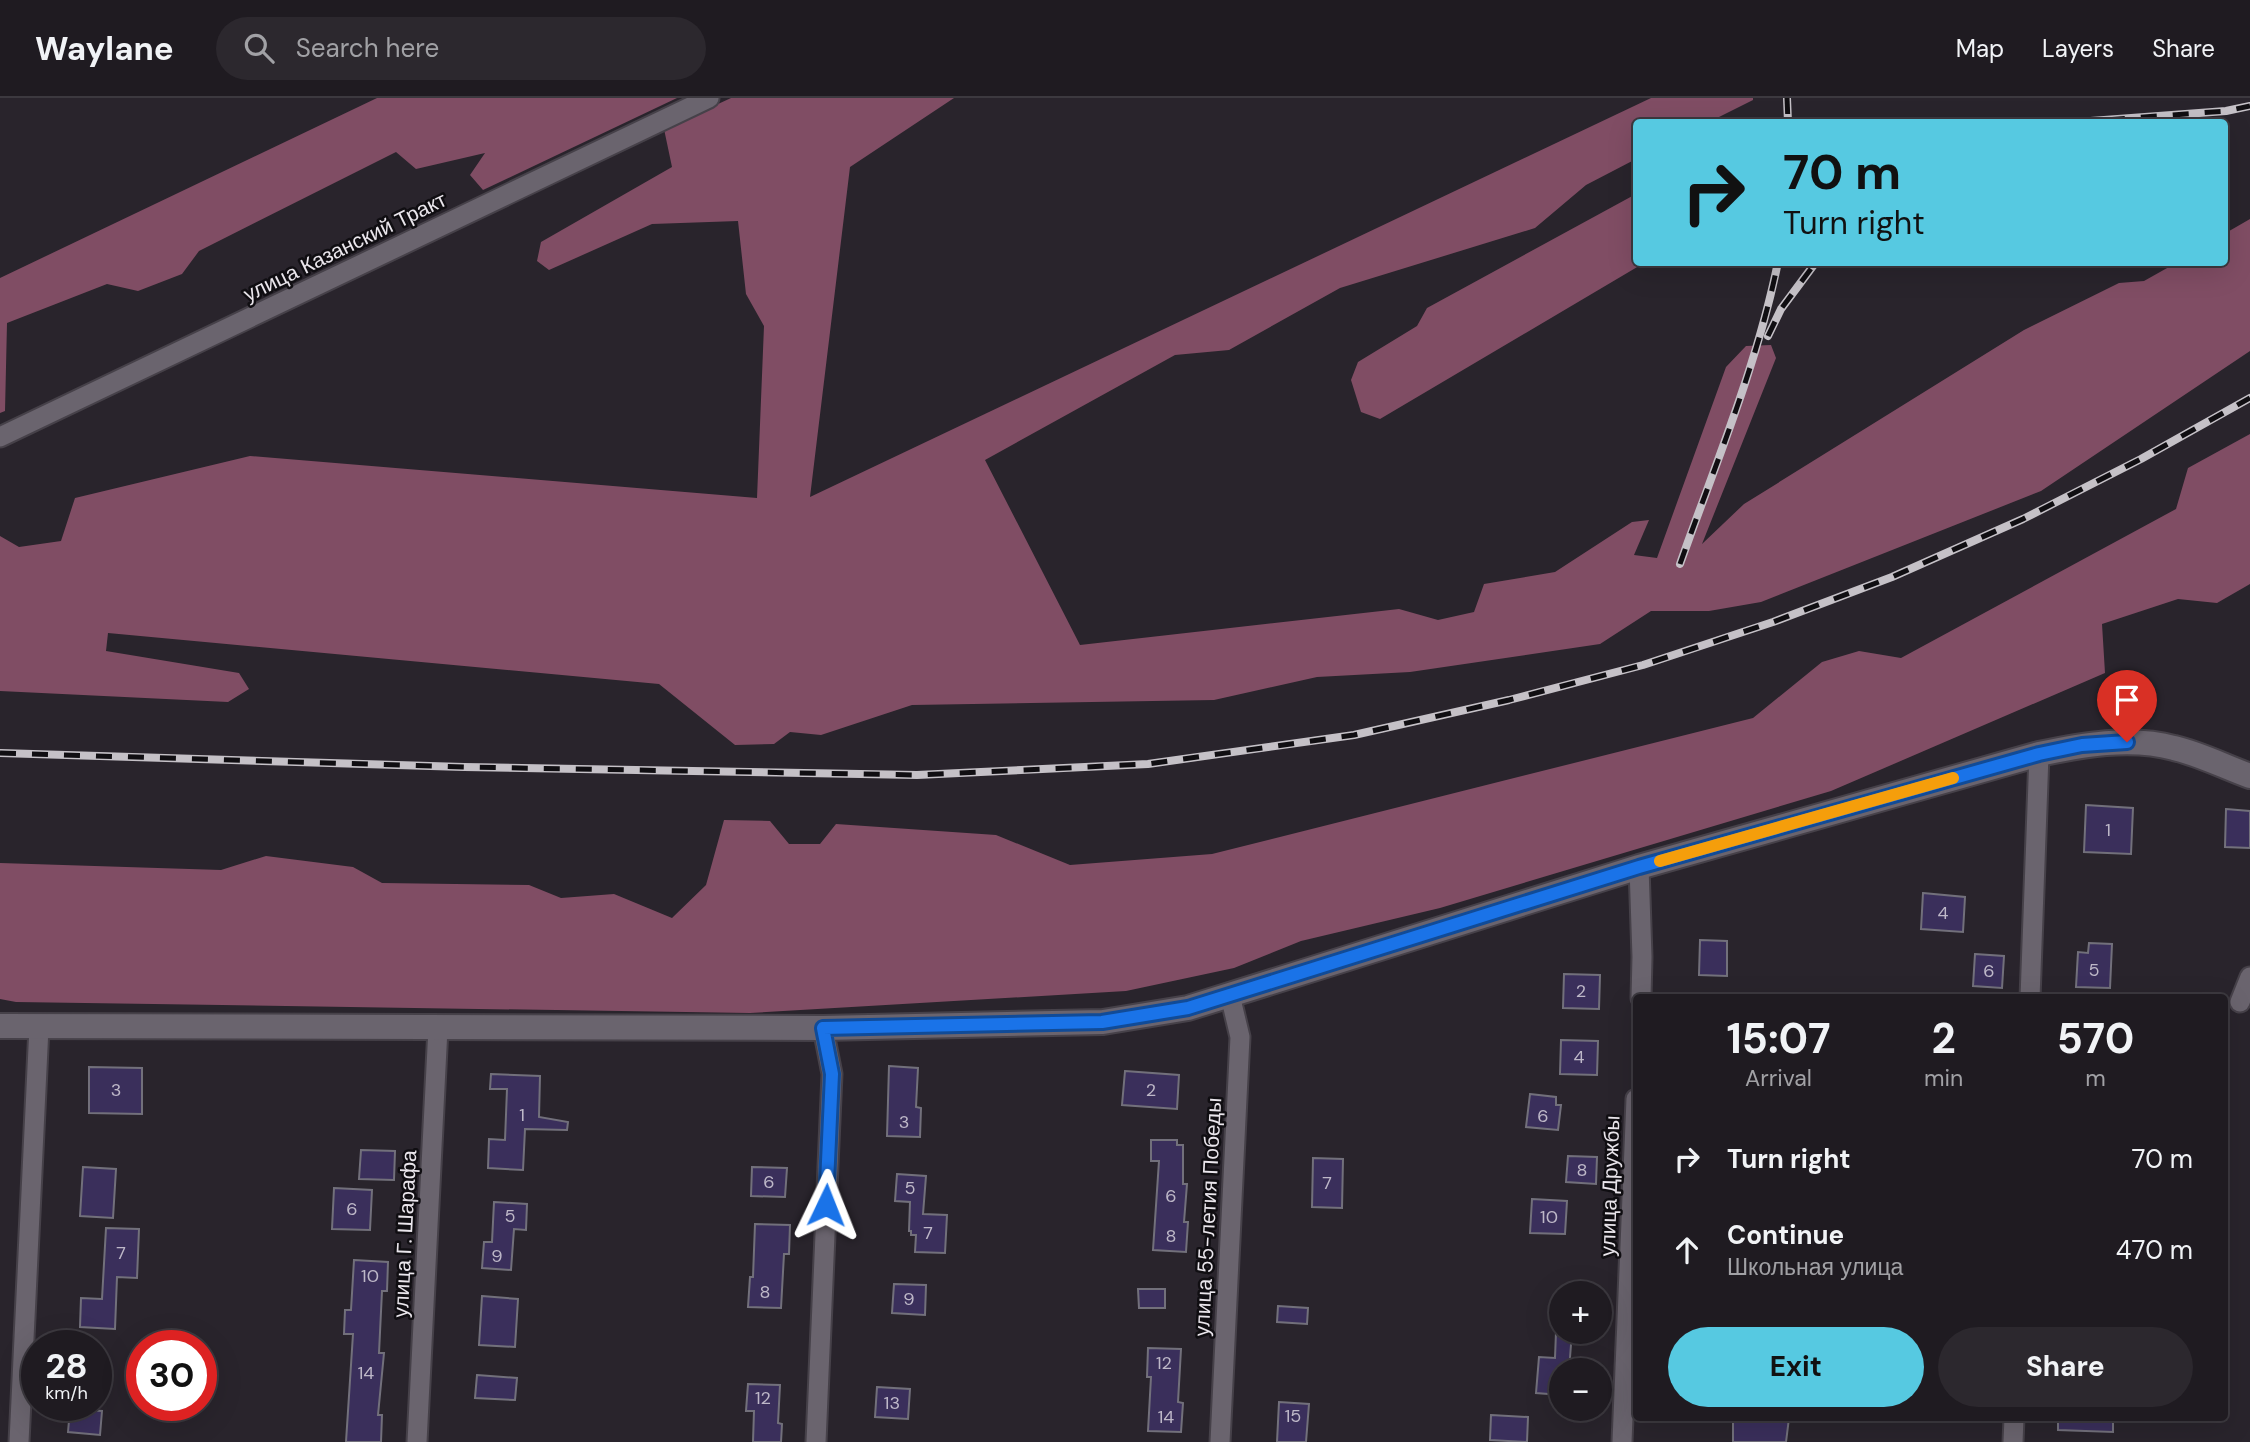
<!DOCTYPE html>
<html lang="en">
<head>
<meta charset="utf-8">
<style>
  body { margin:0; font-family:"DM Sans",sans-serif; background:#2c282e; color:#f1f3f6; height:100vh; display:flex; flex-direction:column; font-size:26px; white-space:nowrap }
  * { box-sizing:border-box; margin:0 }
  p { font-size:23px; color:#a1a1a5 }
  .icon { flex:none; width:38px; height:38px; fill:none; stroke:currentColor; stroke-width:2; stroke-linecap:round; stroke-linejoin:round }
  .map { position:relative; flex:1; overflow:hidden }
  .sheet { position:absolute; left:1633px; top:896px; width:595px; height:427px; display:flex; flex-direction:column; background:#1f1b21; border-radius:7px; box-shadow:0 7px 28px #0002,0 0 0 2px #3c393f }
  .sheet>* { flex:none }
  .top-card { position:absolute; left:1633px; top:21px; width:595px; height:147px; border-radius:7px; box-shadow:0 7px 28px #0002,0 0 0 2px #3c393f; background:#56c9e1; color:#111; overflow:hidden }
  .tools { position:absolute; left:1549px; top:1183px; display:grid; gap:14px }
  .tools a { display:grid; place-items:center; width:63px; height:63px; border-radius:50%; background:#1f1b21; box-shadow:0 7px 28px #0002,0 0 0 2px #3c393f; font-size:35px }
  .speed { position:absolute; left:21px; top:1232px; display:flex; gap:14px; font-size:35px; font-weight:700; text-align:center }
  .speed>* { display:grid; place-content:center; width:91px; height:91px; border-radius:50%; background:#1f1b21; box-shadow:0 7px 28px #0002,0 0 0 2px #3c393f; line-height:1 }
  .speed small { font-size:18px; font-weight:400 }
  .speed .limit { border:10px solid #d22; background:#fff; color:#111 }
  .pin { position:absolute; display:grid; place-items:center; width:60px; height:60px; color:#fff; margin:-72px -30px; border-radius:50% 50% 50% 0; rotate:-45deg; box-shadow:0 0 7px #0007 }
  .pin .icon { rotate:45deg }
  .me { position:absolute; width:77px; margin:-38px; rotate:2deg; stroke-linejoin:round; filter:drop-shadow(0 0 5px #0008) }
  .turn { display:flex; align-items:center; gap:24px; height:147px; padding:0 35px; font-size:32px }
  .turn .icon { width:91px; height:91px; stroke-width:2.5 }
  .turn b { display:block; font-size:49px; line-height:60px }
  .eta { display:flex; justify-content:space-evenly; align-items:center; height:119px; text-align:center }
  .eta b { font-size:42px; font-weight:700; line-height:49px }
  .cta { display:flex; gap:14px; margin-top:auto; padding:14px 35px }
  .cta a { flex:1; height:80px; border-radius:42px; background:#56c9e1; color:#111; font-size:28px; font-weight:700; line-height:80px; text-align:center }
  .cta a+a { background:#2c282e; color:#f1f3f6 }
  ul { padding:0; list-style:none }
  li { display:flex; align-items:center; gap:21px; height:91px; padding:0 35px }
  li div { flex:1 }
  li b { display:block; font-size:26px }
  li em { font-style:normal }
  header { display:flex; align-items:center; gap:42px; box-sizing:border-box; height:98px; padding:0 35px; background:#1f1b21; border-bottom:2px solid #3c393f }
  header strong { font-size:33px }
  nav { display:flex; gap:38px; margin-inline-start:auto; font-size:24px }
  .search { width:490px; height:63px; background:#2c282e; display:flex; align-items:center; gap:18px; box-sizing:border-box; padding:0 24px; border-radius:38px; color:#a1a1a5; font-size:26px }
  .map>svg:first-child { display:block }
  .forest { fill:#804d64 }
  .building { fill:#3a2f5b; stroke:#72707b; stroke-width:2 }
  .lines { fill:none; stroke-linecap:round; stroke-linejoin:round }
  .minor-casing { stroke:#464149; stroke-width:23 }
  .tertiary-casing { stroke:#464149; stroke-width:28 }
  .minor { stroke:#6a646e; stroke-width:19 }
  .tertiary { stroke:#6a646e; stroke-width:24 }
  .rail-casing { stroke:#c5c1c7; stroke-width:8 }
  .rail { stroke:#100e12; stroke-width:5; stroke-dasharray:16; stroke-linecap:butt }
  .route-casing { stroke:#114b97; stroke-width:18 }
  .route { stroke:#1a73e8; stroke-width:12 }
  .slow { stroke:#f59e0b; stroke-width:12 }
  .labels { text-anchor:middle; stroke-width:5; stroke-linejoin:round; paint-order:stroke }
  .number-label { font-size:18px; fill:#beb8c8 }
  .street-label { font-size:21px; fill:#eae6ec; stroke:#100e12 }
</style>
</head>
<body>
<header>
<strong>Waylane</strong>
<div class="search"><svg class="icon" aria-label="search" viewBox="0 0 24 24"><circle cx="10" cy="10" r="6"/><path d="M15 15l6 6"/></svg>Search here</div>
<nav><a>Map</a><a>Layers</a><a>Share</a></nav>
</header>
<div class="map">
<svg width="2250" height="1344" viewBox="0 0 2250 1344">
  <rect width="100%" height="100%" fill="#29242c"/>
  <g class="forest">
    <polygon points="377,0 677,0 483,92 470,77 485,55 416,71 396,54 199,153 182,176 138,193 107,186 7,225 5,313 0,315 0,180"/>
    <polygon points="731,0 954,0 850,69 810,399 1651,0 1753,0 1753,2 1709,24 1636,24 1636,61 1586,87 1535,130 1340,190 1229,252 1175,257 985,362 1080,547 1399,511 1438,522 1474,514 1484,486 1555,474 1632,424 1649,422 1634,457 1657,460 1726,269 1746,248 1771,247 1776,260 1702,446 1744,406 2024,232 2119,185 2144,183 2176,165 2224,164 2224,136 2250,121 2250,253 2041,393 1761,504 1709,513 1651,513 1600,546 1410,574 1317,579 1214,602 912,607 821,637 790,634 774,646 735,647 659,586 108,535 106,553 239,575 249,591 228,604 0,593 0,438 19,449 61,443 75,400 250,358 757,400 764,228 746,196 738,123 652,126 549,172 537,163 541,144 672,69 664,31"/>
    <polygon points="1636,96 1636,164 1644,165 1380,321 1361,314 1351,282 1358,264 1417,228 1427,210"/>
    <polygon points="2250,336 2250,486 2217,505 2178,501 2102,526 2105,575 1831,693 1440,810 1301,843 1234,870 1126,893 750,915 16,904 0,901 0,765 221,772 266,758 353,769 382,785 529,787 561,800 614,796 672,820 706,787 724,722 770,723 789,746 820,746 836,726 996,737 1070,767 1212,756 1753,620 1822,564 1859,553 1901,560 2176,411 2188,370"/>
  </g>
  <g class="building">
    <polygon points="2086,707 2133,710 2131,756 2084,754"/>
    <polygon points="2226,711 2250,713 2250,750 2225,749"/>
    <polygon points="1923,795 1965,799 1963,834 1921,831"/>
    <polygon points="1700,842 1727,843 1727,878 1699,877"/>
    <polygon points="2089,845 2112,846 2110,890 2076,889 2078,854 2088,855"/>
    <polygon points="1975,856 2004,858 2002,890 1973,888"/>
    <polygon points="1564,876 1600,877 1599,911 1563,910"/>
    <polygon points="1561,942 1598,943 1597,977 1560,976"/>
    <polygon points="889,968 918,970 916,1009 921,1010 920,1039 887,1038"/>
    <polygon points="89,969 142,970 142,1016 89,1015"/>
    <polygon points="1125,973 1179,977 1177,1011 1122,1007"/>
    <polygon points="491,976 540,978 539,1019 568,1024 567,1032 525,1031 523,1072 488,1070 489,1041 505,1042 507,991 490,991"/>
    <polygon points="1530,996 1556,999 1556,1007 1561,1007 1558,1032 1526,1029"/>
    <polygon points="1151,1042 1177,1042 1177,1047 1183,1047 1183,1086 1187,1086 1184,1124 1188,1124 1186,1154 1153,1152 1159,1063 1151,1063"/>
    <polygon points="361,1052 395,1053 394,1082 359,1081"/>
    <polygon points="1568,1058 1597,1059 1596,1086 1566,1084"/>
    <polygon points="1313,1060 1343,1061 1342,1110 1312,1109"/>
    <polygon points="83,1069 116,1071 113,1120 80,1118"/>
    <polygon points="752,1069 787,1070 785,1099 751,1098"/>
    <polygon points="897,1076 926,1078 923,1116 947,1117 945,1155 915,1154 916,1137 911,1137 911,1133 909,1133 910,1104 895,1103"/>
    <polygon points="334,1090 372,1092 370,1132 332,1131"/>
    <polygon points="1532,1101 1567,1103 1565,1136 1530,1135"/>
    <polygon points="494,1104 527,1106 526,1132 514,1131 511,1172 482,1170 484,1144 492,1144"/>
    <polygon points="755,1126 790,1127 789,1156 784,1156 781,1210 748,1209 750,1179 753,1179"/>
    <polygon points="106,1130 139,1131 137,1180 117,1179 115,1231 80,1229 81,1200 102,1201"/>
    <polygon points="354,1162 388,1164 387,1193 382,1193 379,1255 384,1255 378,1317 382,1317 381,1344 346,1344 353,1236 344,1236 345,1212 351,1212"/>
    <polygon points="894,1186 926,1187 925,1217 892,1215"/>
    <polygon points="1138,1191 1165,1191 1165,1210 1139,1210"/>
    <polygon points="482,1198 518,1201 515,1249 479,1247"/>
    <polygon points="1278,1208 1308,1210 1307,1226 1277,1224"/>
    <polygon points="1556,1234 1572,1234 1569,1272 1561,1272 1561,1297 1536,1295 1539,1259 1555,1260"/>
    <polygon points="1148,1250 1181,1251 1178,1304 1183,1305 1181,1334 1148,1333 1151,1279 1147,1279"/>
    <polygon points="477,1277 517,1280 515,1302 475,1300"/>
    <polygon points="748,1286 780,1287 778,1325 782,1326 781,1344 753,1344 754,1313 746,1313"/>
    <polygon points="877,1289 910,1291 908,1321 875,1319"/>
    <polygon points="1279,1304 1309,1306 1306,1344 1277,1344"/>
    <polygon points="70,1311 102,1313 100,1337 68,1334"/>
    <polygon points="1491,1317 1528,1319 1527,1344 1490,1342"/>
    <polygon points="1733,1320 1789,1320 1786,1344 1733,1344"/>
    <polygon points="2058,1320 2113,1320 2113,1334 2058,1332"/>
  </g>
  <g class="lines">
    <g class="minor-casing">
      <g id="minor">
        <polyline points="0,339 709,0"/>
        <polyline points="1639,769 1642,859 1641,900"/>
        <polyline points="2030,900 2039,656"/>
        <polyline points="2240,904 2250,879"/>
        <polyline points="19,1344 39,929"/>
        <polyline points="417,1344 438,930"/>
        <polyline points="816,1344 832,976 823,930"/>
        <polyline points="1220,1344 1240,939 1230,897"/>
        <polyline points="1622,1344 1636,1001"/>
        <polyline points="2013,1344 2014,1320"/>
      </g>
    </g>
    <g class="tertiary-casing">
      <path id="tertiary" d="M0,928L823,930L1103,924L1188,910L1639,769L2039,656C2082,647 2130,638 2174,650C2200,656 2225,669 2250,678"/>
    </g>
    <use href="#minor" class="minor"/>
    <use href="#tertiary" class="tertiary"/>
    <g class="rail-casing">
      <g id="rail">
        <polyline points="1787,0 1788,24"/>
        <polyline points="2077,24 2226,13 2250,8"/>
        <polyline points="1768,238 1781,211 1816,164"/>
        <path d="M1680,466C1715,367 1757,268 1778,164"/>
        <polyline points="0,655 464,669 917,677 1148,666 1354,637 1509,602 1643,567 1773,524 1892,479 2023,421 2141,361 2250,300"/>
      </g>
    </g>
    <use href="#rail" class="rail"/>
  </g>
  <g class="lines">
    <g class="route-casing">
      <polyline id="route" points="826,1107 832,976 823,930 1102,924 1188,910 1639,769 2039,656 2082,647 2127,644"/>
    </g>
    <use href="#route" class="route"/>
    <polyline class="slow" points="1660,763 1953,680"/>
  </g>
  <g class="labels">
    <g class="number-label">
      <text x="2108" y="738">1</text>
      <text x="1943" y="821">4</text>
      <text x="2094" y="878">5</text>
      <text x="1989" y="879">6</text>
      <text x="1581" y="899">2</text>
      <text x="1579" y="965">4</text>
      <text x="116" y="998">3</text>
      <text x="1151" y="998">2</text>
      <text x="522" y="1023">1</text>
      <text x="1543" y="1024">6</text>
      <text x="904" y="1030">3</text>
      <text x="1582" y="1078">8</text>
      <text x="769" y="1090">6</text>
      <text x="1327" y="1091">7</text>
      <text x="910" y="1096">5</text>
      <text x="1171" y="1104">6</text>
      <text x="352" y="1117">6</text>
      <text x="510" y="1124">5</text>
      <text x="1549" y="1125">10</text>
      <text x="928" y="1141">7</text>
      <text x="1171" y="1144">8</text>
      <text x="121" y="1161">7</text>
      <text x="497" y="1164">9</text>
      <text x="370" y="1184">10</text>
      <text x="765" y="1200">8</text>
      <text x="909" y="1207">9</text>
      <text x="1164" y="1271">12</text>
      <text x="366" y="1281">14</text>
      <text x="763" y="1306">12</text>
      <text x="892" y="1311">13</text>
      <text x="1293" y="1324">15</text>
      <text x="1166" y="1325">14</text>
    </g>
    <g class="street-label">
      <text transform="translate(345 149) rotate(-26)" y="7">улица Казанский Тракт</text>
      <text transform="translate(1610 1088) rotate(-88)" y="7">улица Дружбы</text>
      <text transform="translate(1208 1119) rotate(-87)" y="7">улица 55-летия Победы</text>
      <text transform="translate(405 1136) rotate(-87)" y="7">улица Г. Шарафа</text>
    </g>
  </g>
</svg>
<div class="tools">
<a>+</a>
<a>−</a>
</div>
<div class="speed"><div>28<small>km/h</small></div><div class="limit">30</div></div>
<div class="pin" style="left:2127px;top:644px;background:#d93025"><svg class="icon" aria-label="arrive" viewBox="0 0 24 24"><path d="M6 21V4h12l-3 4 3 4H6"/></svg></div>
<svg class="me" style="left:826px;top:1107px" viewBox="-20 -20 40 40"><path d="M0-17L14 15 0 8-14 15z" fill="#1a73e8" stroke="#fff" stroke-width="4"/></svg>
<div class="top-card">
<div class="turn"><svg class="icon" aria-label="right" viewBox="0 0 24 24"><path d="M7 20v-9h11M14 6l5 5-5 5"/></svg><div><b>70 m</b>Turn right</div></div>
</div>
<section class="sheet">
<div class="eta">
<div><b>15:07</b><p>Arrival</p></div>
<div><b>2</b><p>min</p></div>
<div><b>570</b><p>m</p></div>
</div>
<ul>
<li><svg class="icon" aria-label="right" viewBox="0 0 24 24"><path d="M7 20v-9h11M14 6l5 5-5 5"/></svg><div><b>Turn right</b></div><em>70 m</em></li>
<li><svg class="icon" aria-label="ahead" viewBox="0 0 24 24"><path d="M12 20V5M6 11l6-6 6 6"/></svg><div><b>Continue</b><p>Школьная улица</p></div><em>470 m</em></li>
</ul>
<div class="cta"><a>Exit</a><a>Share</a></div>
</section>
</div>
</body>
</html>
